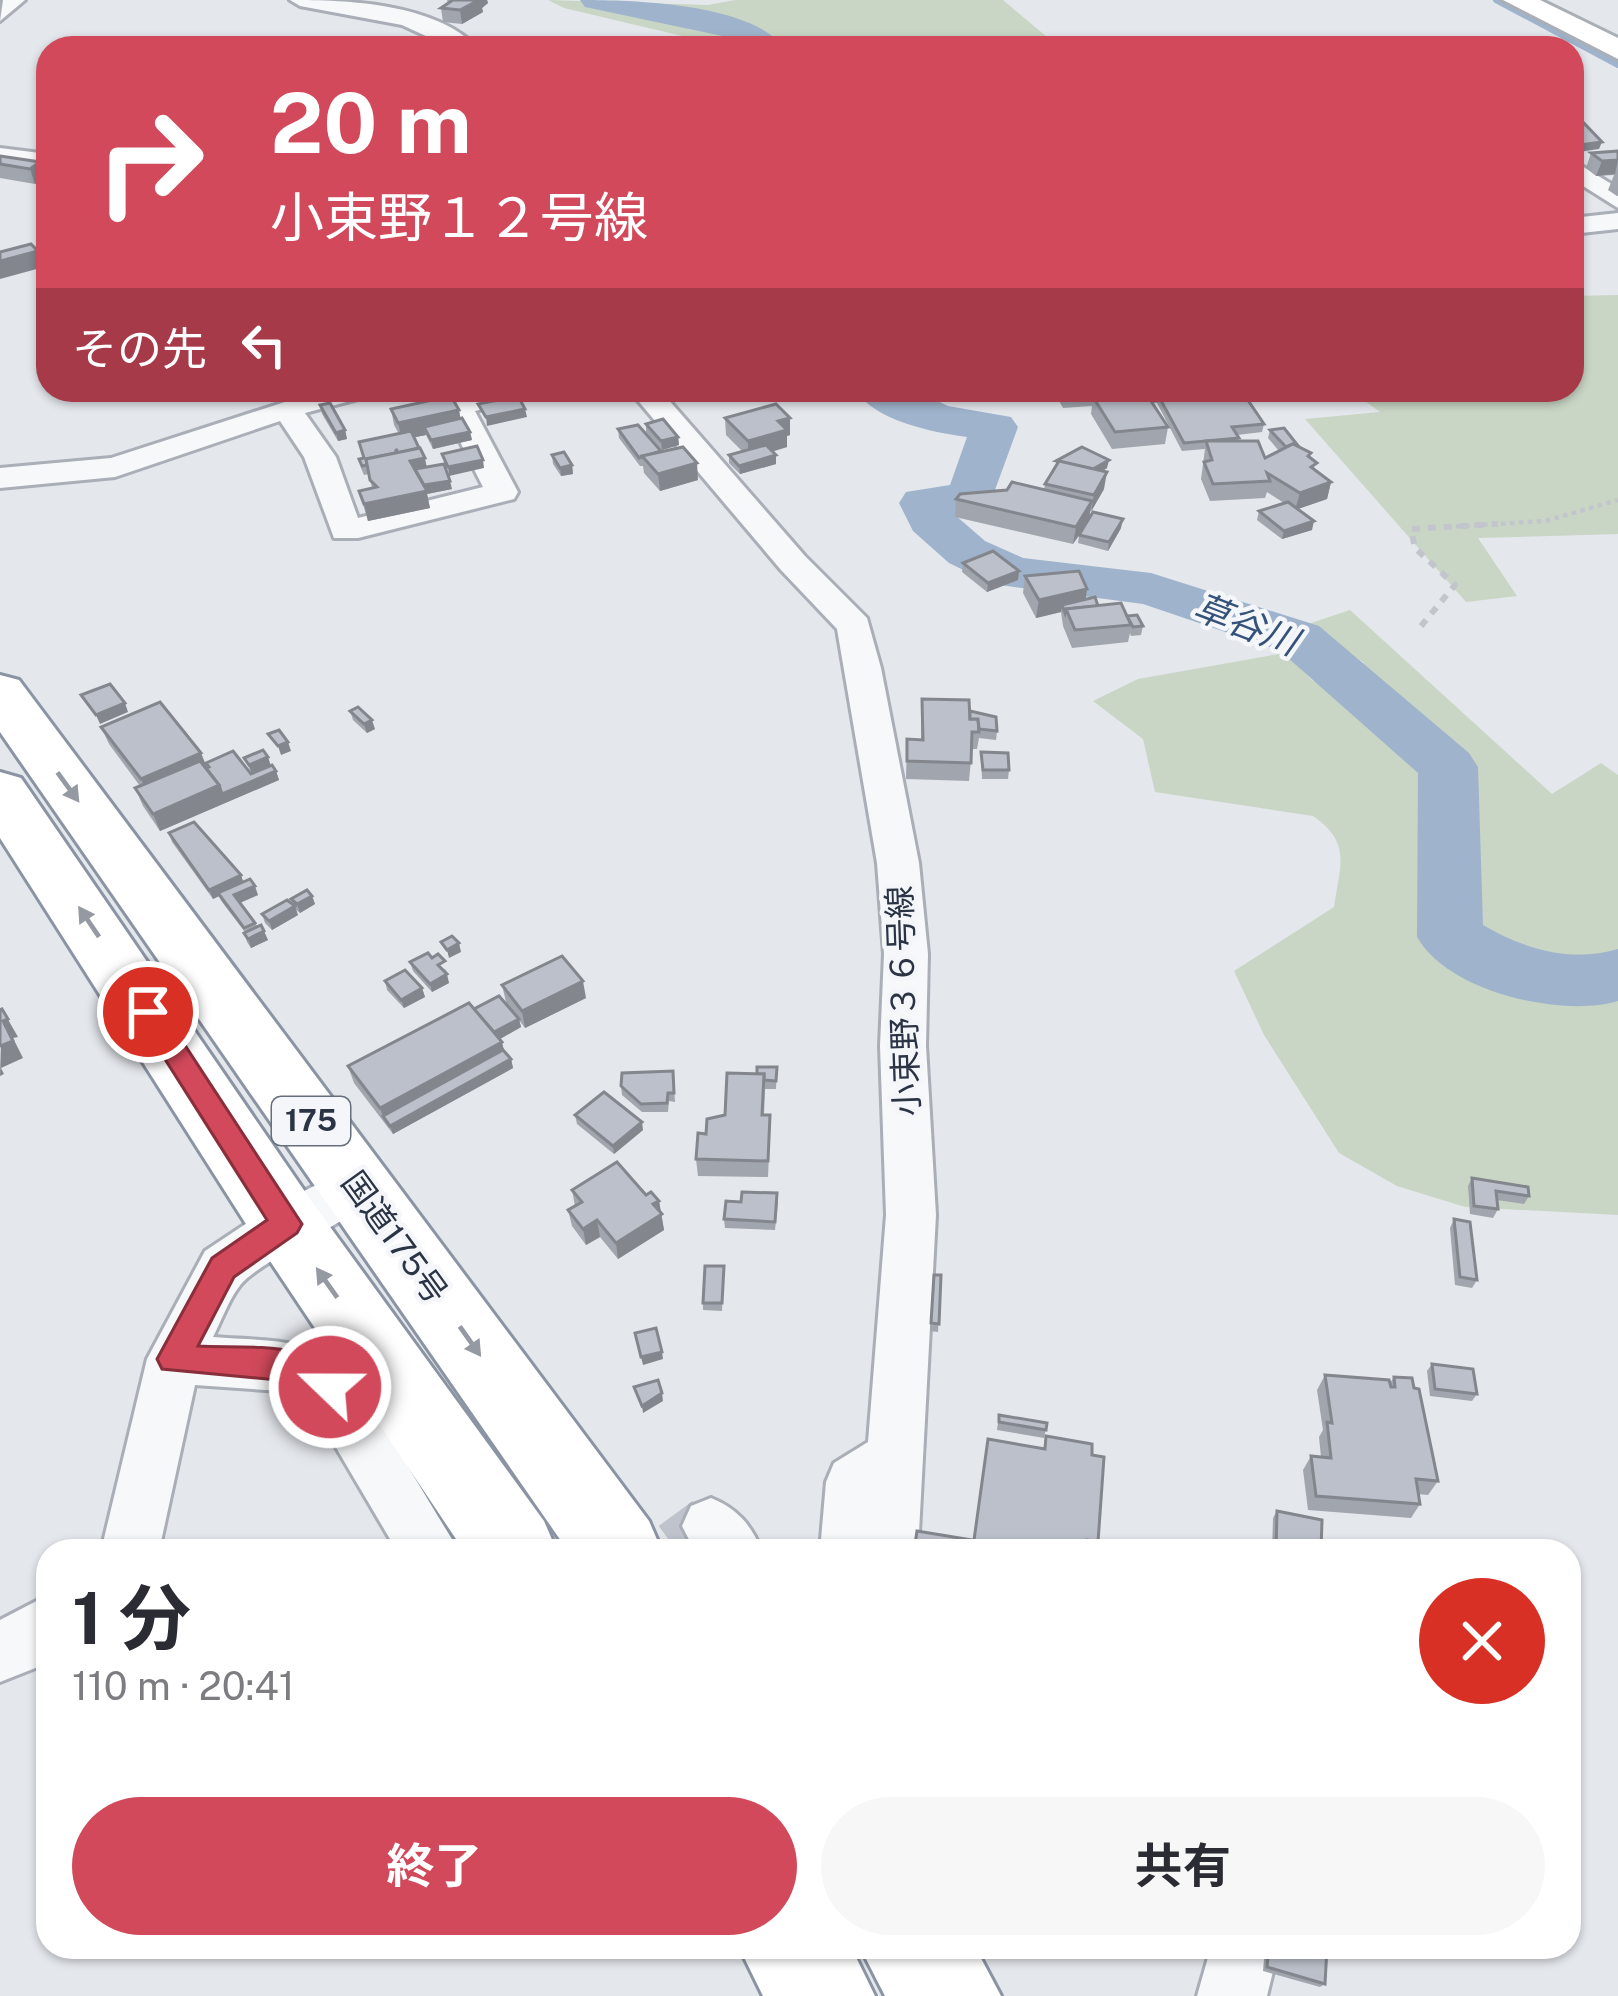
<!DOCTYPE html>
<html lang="ja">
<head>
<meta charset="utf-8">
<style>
  body { margin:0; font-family:"Public Sans","Noto Sans JP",sans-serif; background:#f7f7f7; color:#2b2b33; height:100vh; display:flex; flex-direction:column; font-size:45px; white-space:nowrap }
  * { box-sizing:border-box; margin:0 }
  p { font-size:39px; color:#7c7c81 }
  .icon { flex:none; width:66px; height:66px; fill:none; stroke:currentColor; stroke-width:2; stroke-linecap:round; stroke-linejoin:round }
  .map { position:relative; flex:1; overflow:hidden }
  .drawer { position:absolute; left:36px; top:1539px; width:1545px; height:420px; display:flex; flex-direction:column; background:#fff; border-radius:36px; box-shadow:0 3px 9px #0004 }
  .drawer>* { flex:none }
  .banner { position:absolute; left:36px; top:36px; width:1548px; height:366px; border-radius:36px; box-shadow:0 3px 9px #0004; background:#d1495b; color:#fff; overflow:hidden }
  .pin { position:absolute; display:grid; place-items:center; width:102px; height:102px; color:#fff; margin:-51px; border:6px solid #fff; border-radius:50%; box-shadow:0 3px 12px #0007 }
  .me { position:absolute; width:132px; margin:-66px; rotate:292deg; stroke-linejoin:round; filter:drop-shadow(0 0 9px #0008) }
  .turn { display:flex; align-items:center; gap:42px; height:252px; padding:0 36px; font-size:54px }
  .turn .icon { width:156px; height:156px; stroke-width:2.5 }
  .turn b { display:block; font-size:84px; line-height:102px }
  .then { display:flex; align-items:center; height:114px; padding:0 36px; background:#0003; gap:24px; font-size:45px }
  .round { display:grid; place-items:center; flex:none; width:126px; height:126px; border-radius:63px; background:#f7f7f7 }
  .head { display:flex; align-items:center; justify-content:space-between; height:204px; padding:0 36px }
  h1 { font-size:72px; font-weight:700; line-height:90px }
  .cta { display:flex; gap:24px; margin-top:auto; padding:24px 36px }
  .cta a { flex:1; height:138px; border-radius:72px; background:#d1495b; color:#fff; font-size:48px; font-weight:700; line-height:138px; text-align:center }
  .cta a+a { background:#f7f7f7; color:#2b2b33 }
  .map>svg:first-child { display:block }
  .green { fill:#c9d6c5 }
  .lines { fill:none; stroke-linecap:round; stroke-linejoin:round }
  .stream { stroke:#9fb4cc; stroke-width:6 }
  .river { fill:#9fb4cc; fill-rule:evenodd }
  .minor-tunnel { stroke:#bfc3cb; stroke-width:62; stroke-dasharray:62 32; stroke-linecap:butt }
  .minor-casing { stroke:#a9aeb7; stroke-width:6 }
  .secondary-casing { stroke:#a9aeb7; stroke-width:6 }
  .trunk-casing { stroke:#8b94a3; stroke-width:6 }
  .path-far1 { stroke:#c2c5cb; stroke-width:4.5; stroke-dasharray:4.5 4.5; stroke-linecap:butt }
  .path { stroke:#c2c5cb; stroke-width:6; stroke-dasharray:8 8; stroke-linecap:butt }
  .minor { fill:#f7f8fa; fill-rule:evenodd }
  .secondary { fill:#fff; fill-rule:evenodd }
  .trunk { fill:#fff; fill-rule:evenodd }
  .wall { fill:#a1a5ae }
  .shaded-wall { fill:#83868d }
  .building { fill:#bbc0ca; stroke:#83868d; stroke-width:3 }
  .oneway { fill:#959aa2 }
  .route { fill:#d1495b; stroke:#882f3b; stroke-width:3 }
  .labels { text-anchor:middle; stroke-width:9; stroke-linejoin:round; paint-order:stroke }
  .shield { fill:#f4f6f9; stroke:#676e7b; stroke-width:3 }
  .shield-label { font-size:30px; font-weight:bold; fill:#2b3445 }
  .street-label { font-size:33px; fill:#2b3445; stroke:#f4f6f9 }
  .water-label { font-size:36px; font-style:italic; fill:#34527a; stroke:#f4f6f9 }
</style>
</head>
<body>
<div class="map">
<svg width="1618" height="1996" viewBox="0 0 1618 1996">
  <rect width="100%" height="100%" fill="#e4e7ec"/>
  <g class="green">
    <polygon points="548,0 708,5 735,0 1003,0 1060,48 733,48 564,8"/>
    <polygon points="1618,295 1618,534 1478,538 1517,596 1466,602 1305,419 1380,412 1350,390 1572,390 1572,296"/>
    <path d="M1350,610L1552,794L1601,763L1618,775V1215L1465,1207L1397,1186L1339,1153L1264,1035L1234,971L1334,907C1340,865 1352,843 1313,816L1155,792L1143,739L1093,701L1138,679L1284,653L1313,681L1364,663L1308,624Z"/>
  </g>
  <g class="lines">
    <polyline class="stream" points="1496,0 1618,65"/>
    <g class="river">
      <path d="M580,0C633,0 750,3 785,48H745L727,37L585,7Z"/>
      <path d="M855,390H914L948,406L1011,417L1018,427L988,509L955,515L985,541L1023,558L1151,573L1319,626L1469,753L1478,767L1483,925C1524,949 1571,963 1618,949V1001C1561,1018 1448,992 1417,937L1418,773L1279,650L1143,604L992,584L949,563L913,531L899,503L906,492L950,485L967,437C931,432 876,421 855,390Z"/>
    </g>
    <polyline class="minor-tunnel" points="677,1551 711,1526"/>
    <g class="minor-casing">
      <g id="minor">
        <polygon points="3,0 25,0 0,21"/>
        <path d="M290,0C348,0 435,3 478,48H452L402,25L300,6Z"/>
        <polygon points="0,148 48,154 48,168 0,162"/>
        <polygon points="1572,160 1618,188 1618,208 1572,179"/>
        <polygon points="1618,213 1618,229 1572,234 1572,218"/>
        <polygon points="322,390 373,390 369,396 305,413 336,457 358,518 483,487 448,418 417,421 413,414 417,407 488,390 539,390 535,396 475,411 518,492 514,499 358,538 334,538 304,457 280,421 115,477 0,488 0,468 111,458"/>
        <polygon points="629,390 660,390 805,556 867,618 881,668 919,863 928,954 926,1046 936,1215 918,1551 820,1551 826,1482 834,1463 868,1442 886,1215 880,1046 884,954 877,863 837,629 781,570"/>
        <path d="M358,1164L376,1170L383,1185C367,1216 277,1251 245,1280C231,1293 222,1320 213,1337C264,1341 308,1337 349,1369L459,1551H397L311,1405L295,1392L195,1385L159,1551H101L147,1359L205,1251L268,1209Z"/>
        <path d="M711,1498C738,1509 751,1525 762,1551H695L682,1526L691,1506Z"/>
        <polygon points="48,1595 48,1663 0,1682 0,1620"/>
        <polygon points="1211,1947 1279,1947 1267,1996 1197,1996"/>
      </g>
    </g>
    <g class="secondary-casing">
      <polygon id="secondary" points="1503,0 1540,0 1618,38 1618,59"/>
    </g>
    <g class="trunk-casing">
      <g id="trunk">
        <polygon points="0,675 19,680 649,1521 662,1551 568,1551 0,732"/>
        <polygon points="0,772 21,778 312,1202 544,1521 557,1551 464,1551 260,1246 0,838"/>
        <polygon points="739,1947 851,1947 875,1996 763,1996"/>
        <polygon points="860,1947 975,1947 1001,1996 885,1996"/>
      </g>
    </g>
    <polyline class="path-far1" points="1447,527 1545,521 1618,500"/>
    <polyline class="path" points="1421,626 1455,585 1415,548 1411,529 1498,524"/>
    <use href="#minor" class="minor"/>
    <use href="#secondary" class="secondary"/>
    <use href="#trunk" class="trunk"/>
  </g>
  <g class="wall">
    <polygon points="447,0 487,0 488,3 482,8 483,12 462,24 443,22 441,8 448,3"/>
    <polygon points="1618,151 1618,196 1617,196 1608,190 1614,175 1596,176 1586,168 1591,153"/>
    <polygon points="0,156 40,162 46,178 35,184 0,178"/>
    <polygon points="912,390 1010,390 1009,402 912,394"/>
    <polygon points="1053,390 1117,390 1119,395 1118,390 1241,390 1264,424 1262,432 1237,435 1238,441 1265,458 1279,451 1268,438 1270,430 1310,458 1315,470 1331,482 1327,499 1298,509 1312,530 1282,539 1257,520 1259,511 1284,503 1267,492 1265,498 1210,501 1201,479 1205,449 1182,451 1157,403 1153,403 1168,427 1165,444 1112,449 1091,414 1092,406 1063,408"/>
    <polygon points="320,405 345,430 347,439 338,441 322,414"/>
    <polygon points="391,409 459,410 460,419 470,432 472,440 433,449 426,435 414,437 427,467 452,489 427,494 430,508 368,521 359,491 372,488 369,474 364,475 361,468 363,458 399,434 394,425"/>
    <polygon points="725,418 790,435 787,436 787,447 772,452 776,464 740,474 729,463 729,455 742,451 726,435"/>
    <polygon points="646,424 678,437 679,445 662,450 646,432"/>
    <polygon points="618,429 661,451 698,480 660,491 644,473 643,466 640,466 619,438"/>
    <polygon points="552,455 572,465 573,474 561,476 553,464"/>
    <polygon points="1056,461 1107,468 1103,471 1104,489 1090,512 1090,517 1121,528 1108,551 1078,543 1079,536 1073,544 955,517 956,499 1044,490 1045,484 1056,466"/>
    <polygon points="963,563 1019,571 1018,580 987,592 962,572"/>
    <polygon points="1025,576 1127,616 1143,626 1141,635 1131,636 1130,633 1128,642 1072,648 1063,626 1061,612 1036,618 1023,593"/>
    <polygon points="922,699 970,711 997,731 996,740 979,738 977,749 972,749 969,781 906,779 907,739 921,740"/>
    <polygon points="350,711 375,729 367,733 353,720"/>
    <polygon points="101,727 207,768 206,763 252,774 244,758 271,766 276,771 279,780 160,831 143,806 135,788 140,786 109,744"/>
    <polygon points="981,752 1009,770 1008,779 982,779"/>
    <polygon points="169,833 241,875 243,882 258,895 240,903 268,940 251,948 247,942 245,932 222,902 219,896 213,899 172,842"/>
    <polygon points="312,896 315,904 300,913 295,909 298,915 272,930 265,923 262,914 294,906 291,899"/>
    <polygon points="410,962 447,970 444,971 449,983 432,992 413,971"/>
    <polygon points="385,981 422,988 425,997 404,1008 387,990"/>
    <polygon points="502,985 586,998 525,1028 519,1020 521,1027 500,1039 504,1051 511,1059 513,1068 393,1134 354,1083 348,1066 474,1009 506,1002"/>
    <polygon points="777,1067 776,1089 765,1089 764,1115 770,1132 768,1177 698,1176 696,1159 706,1134 725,1115 757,1074"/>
    <polygon points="673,1071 675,1102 669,1101 668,1112 642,1112 622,1095 621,1086"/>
    <polygon points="575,1115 643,1130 614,1154 577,1124"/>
    <polygon points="1472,1178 1529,1196 1524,1204 1497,1200 1498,1209 1493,1218 1470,1214 1468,1186"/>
    <polygon points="572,1190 646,1195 659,1201 664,1230 618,1259 600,1237 586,1245 572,1226 568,1210 575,1206"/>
    <polygon points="778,1202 775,1230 725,1228 724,1219"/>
    <polygon points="1454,1219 1477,1280 1472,1288 1455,1285 1450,1228"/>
    <polygon points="724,1266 722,1311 703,1310 703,1303"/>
    <polygon points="934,1275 941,1275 938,1332 930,1331"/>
    <polygon points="1432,1364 1477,1394 1472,1401 1430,1396 1427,1371"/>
    <polygon points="1325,1375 1390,1383 1394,1377 1438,1481 1428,1495 1418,1494 1420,1504 1411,1518 1308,1510 1303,1470 1311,1456 1321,1457 1319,1437 1323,1430 1317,1390"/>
    <polygon points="999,1415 1047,1423 1044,1438 997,1430"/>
    <polygon points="1046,1436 1092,1455 1098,1542 1095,1551 914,1551 972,1547 988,1439 1043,1449"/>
    <polygon points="1277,1511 1321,1551 1272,1551 1273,1518"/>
    <polygon points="1265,1947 1327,1947 1325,1984 1320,1987 1263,1971"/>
  </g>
  <g class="shaded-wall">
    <polygon points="475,0 487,0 488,3 482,8 483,12 462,24 460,10"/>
    <polygon points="1602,142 1599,149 1572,153 1572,146"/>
    <polygon points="1618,160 1615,174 1596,176 1602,161"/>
    <polygon points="40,162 46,178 35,184 30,169"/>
    <polygon points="38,251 44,267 0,279 0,261"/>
    <polygon points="470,390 495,390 471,396"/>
    <polygon points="525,409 527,417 487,426 486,417"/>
    <polygon points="459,410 462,427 424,427 426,435 402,440 398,423"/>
    <polygon points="790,418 790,435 787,436 787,447 748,458 748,441 778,421"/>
    <polygon points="345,430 347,439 338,441 336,433"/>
    <polygon points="470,432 472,440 433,449 431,440"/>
    <polygon points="678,437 679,445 662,450 661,441"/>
    <polygon points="776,455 776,464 740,474 739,466"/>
    <polygon points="400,457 425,458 428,475 414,478"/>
    <polygon points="483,460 484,468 449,476 448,467"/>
    <polygon points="1109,460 1107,468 1084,482 1085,473"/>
    <polygon points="697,463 698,480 660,491 658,474"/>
    <polygon points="572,465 573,474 561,476 560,468"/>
    <polygon points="1107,472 1104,489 1091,512 1094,495"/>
    <polygon points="450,481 452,489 427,494 430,508 368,521 364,504 420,486"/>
    <polygon points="1331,482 1327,499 1295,510 1300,493"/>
    <polygon points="1092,501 1089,518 1073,544 1076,527"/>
    <polygon points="1123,519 1121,528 1108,551 1109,542"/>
    <polygon points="1314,521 1312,530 1282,539 1284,531"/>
    <polygon points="1019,571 1018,580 987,592 988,583"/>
    <polygon points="1087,589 1085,607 1062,605 1061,612 1036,618 1039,600"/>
    <polygon points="125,703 128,712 100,724 96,715"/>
    <polygon points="372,720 375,729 367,733 364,724"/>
    <polygon points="288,742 291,751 281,755 278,746"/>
    <polygon points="201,753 208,770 148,796 141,779"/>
    <polygon points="268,757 271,766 252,774 249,765"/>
    <polygon points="276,771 279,780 160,831 153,814 219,785"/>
    <polygon points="241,875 244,884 213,899 209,890"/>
    <polygon points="255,886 258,895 237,904 234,895"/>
    <polygon points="312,896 315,904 300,913 297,904"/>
    <polygon points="295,906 298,915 272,930 269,921"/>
    <polygon points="264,931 268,940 251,948 248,939"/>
    <polygon points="459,943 461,952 449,958 447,950"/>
    <polygon points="447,974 449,983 432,992 430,984"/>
    <polygon points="583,981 586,998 525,1028 522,1011"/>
    <polygon points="422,988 425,997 404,1008 401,1000"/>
    <polygon points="2,1009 18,1037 13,1038 23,1058 1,1068 4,1074 0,1076"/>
    <polygon points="519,1019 521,1027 493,1043 491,1034"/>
    <polygon points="502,1042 506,1059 383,1116 380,1108"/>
    <polygon points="511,1059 513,1068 393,1134 390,1126"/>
    <polygon points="642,1122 643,1130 614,1154 613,1146"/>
    <polygon points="659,1201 664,1230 618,1259 616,1243 653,1204"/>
    <polygon points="597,1220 600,1237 586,1245 583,1229"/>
    <polygon points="662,1352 663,1359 643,1365 641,1357"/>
    <polygon points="662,1393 663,1401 643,1413 642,1406"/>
  </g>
  <g class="building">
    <polygon points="453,0 479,0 460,10 441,8"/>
    <polygon points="1572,119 1580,119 1602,142 1572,146 1572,132 1579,131 1572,125"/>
    <polygon points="1618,151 1618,160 1602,161 1591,153"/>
    <polygon points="0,156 40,162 30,169 0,164"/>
    <polygon points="31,244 38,251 0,261 0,252"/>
    <polygon points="969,390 1010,390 1010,394"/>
    <polygon points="1059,390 1117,390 1119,395 1064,400"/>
    <polygon points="1124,390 1241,390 1264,424 1232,427 1239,438 1184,443 1158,395 1147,395 1145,392 1127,394"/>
    <polygon points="1145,392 1168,427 1115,432 1093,397"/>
    <polygon points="451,396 459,410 398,423 391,409"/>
    <polygon points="518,396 525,409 486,417 478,404"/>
    <polygon points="330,403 345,430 336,433 320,405"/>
    <polygon points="776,404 790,418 778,421 787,430 748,441 725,418"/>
    <polygon points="462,418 470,432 431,440 424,427"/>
    <polygon points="663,419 678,437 661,441 646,424"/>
    <polygon points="638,425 661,451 639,458 618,429"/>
    <polygon points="1284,428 1299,447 1293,444 1286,447 1270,430"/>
    <polygon points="411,431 419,448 398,453 396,449 396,453 366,459 367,465 362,466 359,459 364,458 359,442"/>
    <polygon points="1206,441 1258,441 1265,458 1293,444 1311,453 1308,456 1317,463 1311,467 1331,482 1300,493 1267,473 1270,481 1213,484 1204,462 1212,460"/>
    <polygon points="766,445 776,455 739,466 729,455"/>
    <polygon points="477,446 483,460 448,467 442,454"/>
    <polygon points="683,447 697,463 658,474 642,456"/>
    <polygon points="1082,447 1109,460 1093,469 1056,461"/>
    <polygon points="420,448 425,458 410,461 427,491 364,504 359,491 377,487 370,480 366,459"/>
    <polygon points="564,452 572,465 560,468 552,455"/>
    <polygon points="1059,461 1107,472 1094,495 1045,484"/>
    <polygon points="444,464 450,481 424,485 415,469"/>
    <polygon points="1012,482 1092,501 1076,527 956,499 960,494 1007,490"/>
    <polygon points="1288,502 1314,521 1284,531 1259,511"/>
    <polygon points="1093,512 1123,519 1109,542 1079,535"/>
    <polygon points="993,551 1019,571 988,583 963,563"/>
    <polygon points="1079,571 1087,589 1039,600 1025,576"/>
    <polygon points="1095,597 1098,606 1066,609 1065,613 1062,605"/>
    <polygon points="1121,603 1131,625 1075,630 1066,609"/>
    <polygon points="1137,615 1143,626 1133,627 1127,616"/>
    <polygon points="110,684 125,703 96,715 81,695"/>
    <polygon points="922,699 969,700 970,719 978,719 979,732 972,732 971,763 907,761 907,739 923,740"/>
    <polygon points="160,702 201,753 141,779 101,727"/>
    <polygon points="358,707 372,720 364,724 350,711"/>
    <polygon points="970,711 996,717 997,731 979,729 978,719 970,719"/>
    <polygon points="279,730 288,742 278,746 268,734"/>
    <polygon points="263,750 268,757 249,765 244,758"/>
    <polygon points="233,751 251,774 272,765 276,771 222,794 219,785 206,768 209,767 206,763"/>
    <polygon points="981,752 1008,753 1009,770 983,770"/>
    <polygon points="200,761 219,785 153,814 135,788"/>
    <polygon points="194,822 241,875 209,890 169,833"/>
    <polygon points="250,879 255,886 234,895 255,923 244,928 218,893"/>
    <polygon points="307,890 312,896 297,904 291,899"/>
    <polygon points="287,900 295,906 269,921 262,914"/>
    <polygon points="261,925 264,931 248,939 244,933"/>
    <polygon points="452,936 459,943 447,950 441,942"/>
    <polygon points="428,953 432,958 438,954 445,961 438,965 447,974 430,984 410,962"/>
    <polygon points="562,956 583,981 522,1011 502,985"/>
    <polygon points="405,970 422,988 401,1000 385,981"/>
    <polygon points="499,996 519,1019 494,1032 474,1009"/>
    <polygon points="469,1003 502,1042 380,1108 348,1066"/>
    <polygon points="2,1009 8,1019 3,1021 13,1041 0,1046 0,1010"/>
    <polygon points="503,1050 511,1059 390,1126 383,1116"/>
    <polygon points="757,1067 777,1067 776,1081 764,1080 764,1074 757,1074"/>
    <polygon points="673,1071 674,1093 668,1093 667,1103 641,1104 621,1086 622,1073"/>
    <polygon points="727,1073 764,1074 762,1115 770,1115 768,1161 696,1159 698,1133 706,1134 707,1119 725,1115"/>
    <polygon points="604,1092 642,1122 613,1146 575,1115"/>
    <polygon points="617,1162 646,1195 651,1192 659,1201 653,1204 662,1214 616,1243 597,1220 583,1229 568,1210 582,1202 572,1190"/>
    <polygon points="1472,1178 1528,1187 1529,1196 1496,1191 1498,1209 1474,1206"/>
    <polygon points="742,1192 777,1193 775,1222 724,1219 726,1201 741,1202"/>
    <polygon points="1454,1219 1470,1222 1477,1280 1460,1277"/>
    <polygon points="705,1266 724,1266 722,1303 703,1303"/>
    <polygon points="934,1275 941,1275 939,1324 931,1323"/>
    <polygon points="656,1328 662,1352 641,1357 635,1333"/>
    <polygon points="1432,1364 1473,1369 1477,1394 1435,1389"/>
    <polygon points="1325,1375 1389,1380 1391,1387 1395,1387 1394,1377 1412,1378 1414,1388 1419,1389 1438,1481 1416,1479 1420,1504 1316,1496 1311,1456 1331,1458 1327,1422 1332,1423"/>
    <polygon points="658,1380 662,1393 642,1406 634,1387"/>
    <polygon points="999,1415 1047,1423 1046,1430 999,1422"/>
    <polygon points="1046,1436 1092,1444 1092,1455 1104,1457 1098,1542 1087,1540 1085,1551 1029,1551 974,1540 988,1439 1045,1449"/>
    <polygon points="1277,1511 1322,1520 1321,1551 1276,1551"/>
    <polygon points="917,1531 972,1540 971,1547 991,1551 914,1551"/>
    <polygon points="1269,1947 1327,1947 1325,1984 1267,1967"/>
  </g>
  <defs><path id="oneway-solid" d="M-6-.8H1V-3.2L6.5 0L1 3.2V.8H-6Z" transform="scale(3)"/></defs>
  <g class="oneway">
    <use href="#oneway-solid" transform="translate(68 787) rotate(54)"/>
    <use href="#oneway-solid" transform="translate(89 922) rotate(-124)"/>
    <use href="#oneway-solid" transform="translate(327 1283) rotate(-125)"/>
    <use href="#oneway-solid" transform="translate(470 1341) rotate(55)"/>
  </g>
  <path class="route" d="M148,1001L158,1004L302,1224L297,1233L234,1277L198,1346C243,1349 324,1338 346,1387L341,1398L330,1402L299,1382L162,1369L157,1359L212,1258L267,1220L135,1012Z"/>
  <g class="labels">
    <rect class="shield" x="272" y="1097" width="78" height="48" rx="9"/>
    <g class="shield-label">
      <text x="311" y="1131">175</text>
    </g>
    <g class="street-label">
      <text transform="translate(903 1001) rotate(-92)" y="12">小束野３６号線</text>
      <text transform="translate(395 1237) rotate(54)" y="12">国道175号</text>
    </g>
    <g class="water-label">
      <text transform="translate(1246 624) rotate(21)" y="13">草谷川</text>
    </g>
  </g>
</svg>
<div class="pin" style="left:148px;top:1012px;background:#d93025"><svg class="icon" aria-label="arrive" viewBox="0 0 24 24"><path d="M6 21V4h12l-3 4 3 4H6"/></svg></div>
<svg class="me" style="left:330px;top:1387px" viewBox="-20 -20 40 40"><circle r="17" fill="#d1495b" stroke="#fff" stroke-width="3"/><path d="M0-11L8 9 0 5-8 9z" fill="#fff"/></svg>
<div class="banner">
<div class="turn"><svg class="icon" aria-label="right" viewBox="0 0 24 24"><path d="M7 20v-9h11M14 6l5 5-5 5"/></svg><div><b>20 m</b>小束野１２号線</div></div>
<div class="then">その先<svg class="icon" aria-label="left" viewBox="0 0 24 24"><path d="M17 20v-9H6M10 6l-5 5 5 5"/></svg></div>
</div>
<section class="drawer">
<div class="head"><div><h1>1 分</h1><p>110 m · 20:41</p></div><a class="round" style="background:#d93025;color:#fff"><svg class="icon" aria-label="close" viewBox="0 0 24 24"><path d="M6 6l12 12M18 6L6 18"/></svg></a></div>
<div class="cta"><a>終了</a><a>共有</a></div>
</section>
</div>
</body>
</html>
